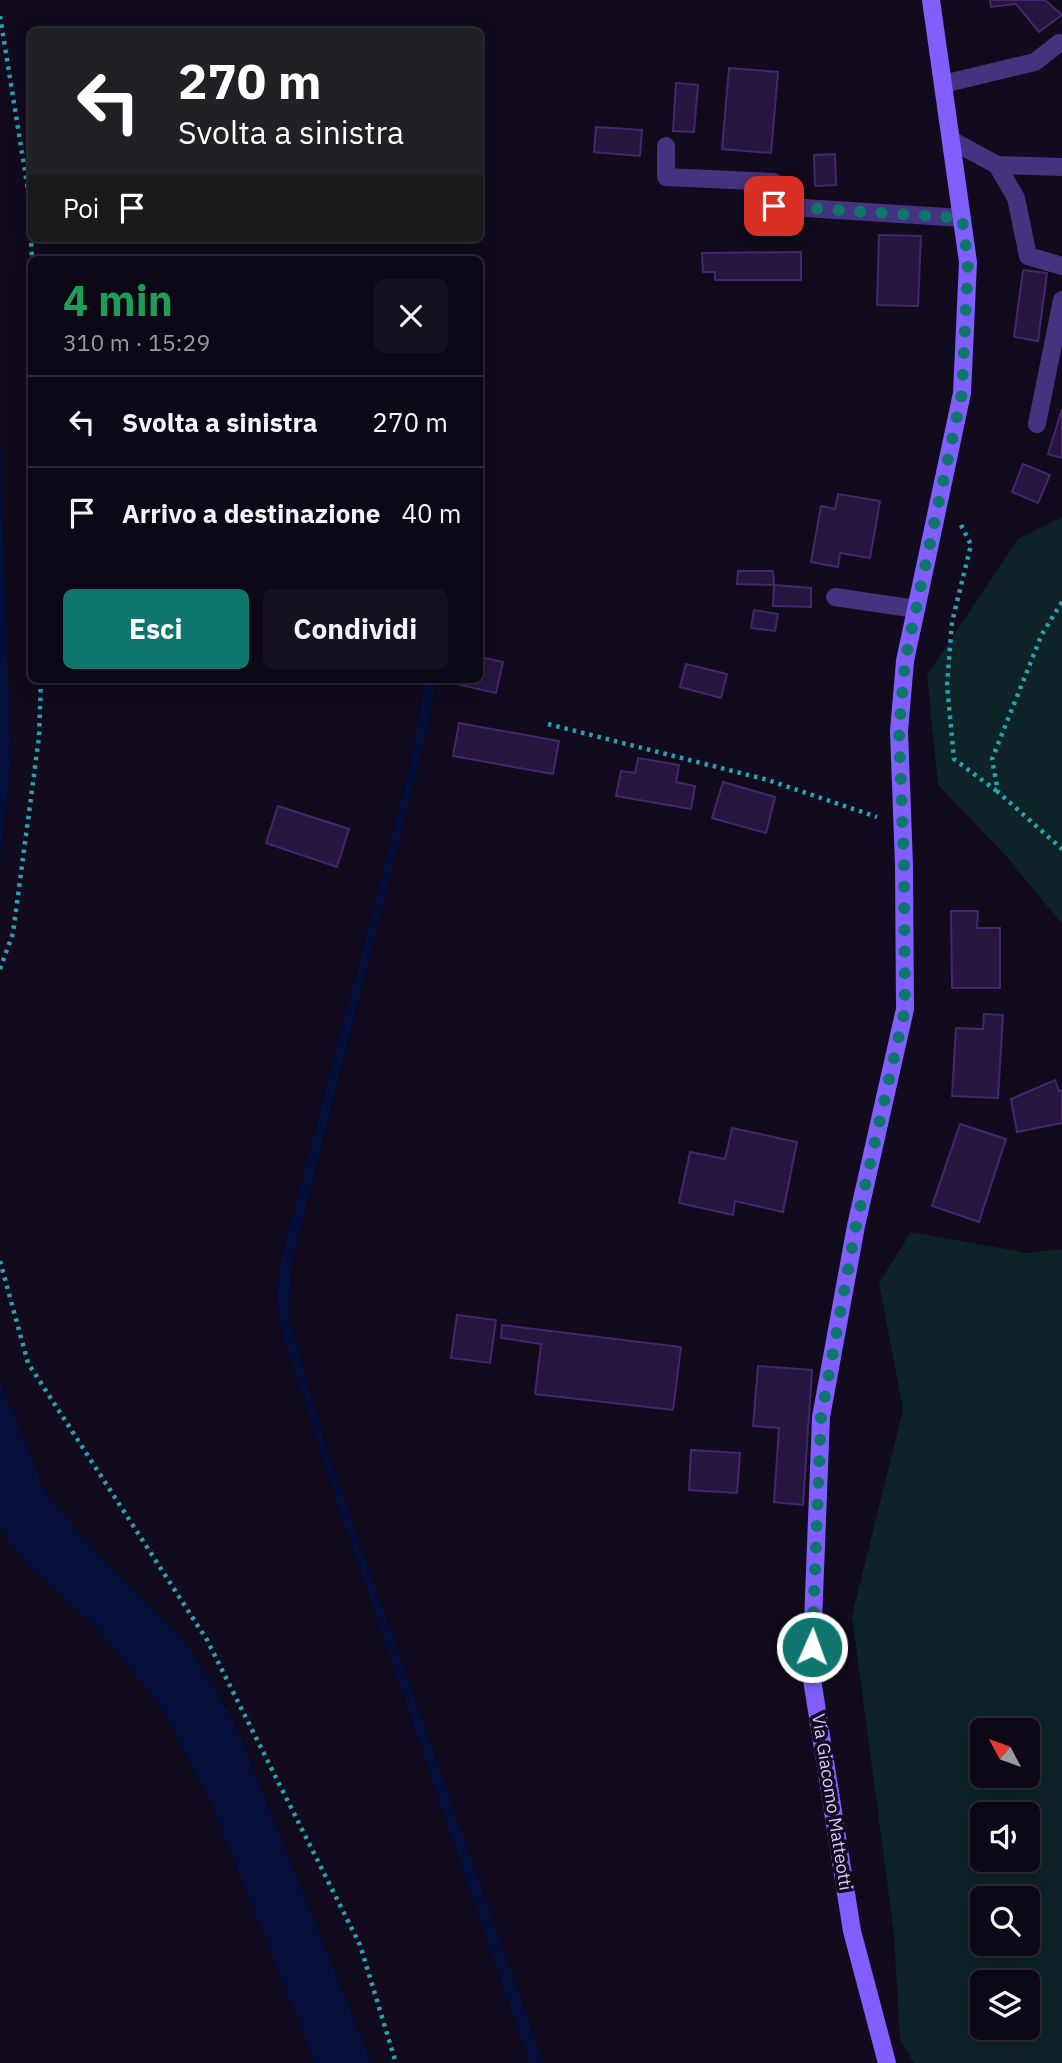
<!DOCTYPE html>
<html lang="it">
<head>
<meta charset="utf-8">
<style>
  body { margin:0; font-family:"IBM Plex Sans",sans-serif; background:#16111f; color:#f1f3f6; height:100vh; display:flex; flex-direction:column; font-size:26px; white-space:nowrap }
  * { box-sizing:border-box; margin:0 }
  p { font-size:23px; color:#9a9aa1 }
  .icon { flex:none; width:38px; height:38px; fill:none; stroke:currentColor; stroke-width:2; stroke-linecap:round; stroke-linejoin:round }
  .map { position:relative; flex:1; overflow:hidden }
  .side { position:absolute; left:28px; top:256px; width:455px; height:427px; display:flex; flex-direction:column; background:#0d0816; border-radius:10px; box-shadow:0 4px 18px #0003,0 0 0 2px #2d2935 }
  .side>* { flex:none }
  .banner { position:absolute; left:28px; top:28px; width:455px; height:214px; border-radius:10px; box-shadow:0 4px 18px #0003,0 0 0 2px #2d2935; background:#202124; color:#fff; overflow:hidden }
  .needle { width:46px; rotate:311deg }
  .buttons { position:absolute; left:970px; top:1718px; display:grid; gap:14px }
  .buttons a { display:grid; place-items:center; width:70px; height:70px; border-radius:10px; background:#0d0816; box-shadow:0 4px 18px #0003,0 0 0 2px #2d2935; font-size:35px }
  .pin { position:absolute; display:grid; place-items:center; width:60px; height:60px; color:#fff; margin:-30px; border-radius:14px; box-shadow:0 4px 10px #0006 }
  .me { position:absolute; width:77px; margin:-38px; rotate:2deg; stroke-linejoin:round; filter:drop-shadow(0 0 5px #0008) }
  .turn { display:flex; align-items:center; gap:24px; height:147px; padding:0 35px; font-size:32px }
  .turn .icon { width:91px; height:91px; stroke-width:2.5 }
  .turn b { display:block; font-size:49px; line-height:60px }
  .then { display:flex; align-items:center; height:66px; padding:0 35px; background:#0003; gap:14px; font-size:26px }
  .round { display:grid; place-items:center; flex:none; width:74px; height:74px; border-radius:10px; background:#16111f }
  .head { display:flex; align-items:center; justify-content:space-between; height:119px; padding:0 35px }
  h1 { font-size:42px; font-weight:700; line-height:52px; color:#1e9e55 }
  .primary-button { display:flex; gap:14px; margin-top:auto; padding:14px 35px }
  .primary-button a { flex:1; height:80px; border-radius:10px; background:#0f766e; color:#fff; font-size:28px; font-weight:700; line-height:80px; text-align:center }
  .primary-button a+a { background:#16111f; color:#f1f3f6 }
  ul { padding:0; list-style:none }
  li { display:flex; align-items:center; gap:21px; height:91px; padding:0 35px; border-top:2px solid #2d2935 }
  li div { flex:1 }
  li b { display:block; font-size:26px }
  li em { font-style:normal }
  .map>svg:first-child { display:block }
  .green { fill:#0d2327; fill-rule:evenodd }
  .water { fill:#060f3a }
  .building { fill:#26163f; stroke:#42276c; stroke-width:2 }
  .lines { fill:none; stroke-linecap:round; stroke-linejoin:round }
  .path { stroke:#27a0b2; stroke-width:4.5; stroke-dasharray:3.5 5; stroke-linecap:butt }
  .lane { stroke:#44337e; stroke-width:18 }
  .secondary { stroke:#805eff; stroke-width:18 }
  .route { stroke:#0f766e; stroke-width:12; stroke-dasharray:0 21.6 }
  .labels { text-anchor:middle; stroke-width:7; stroke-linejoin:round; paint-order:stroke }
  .street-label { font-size:18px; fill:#d8c7ff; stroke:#110b1d }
</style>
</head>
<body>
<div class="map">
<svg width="1062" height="2063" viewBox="0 0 1062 2063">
  <rect width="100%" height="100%" fill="#110b1d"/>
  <g class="green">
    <polygon points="1062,517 1062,924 1006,856 938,785 927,675 1018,539"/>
    <path d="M911,1232L1027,1253L1062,1249V2063H914L900,2039L894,1934L852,1616L903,1410L879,1283ZM982,1731H1027V1776H982ZM982,1815H1027V1860H982ZM982,1899H1027V1944H982ZM982,1983H1027V2028H982Z"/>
  </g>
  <g class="water">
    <polygon points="0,432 11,765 0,864"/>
    <polygon points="426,679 436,679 426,735 292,1263 289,1320 331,1461 544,2063 529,2063 344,1524 283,1336 276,1296 280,1263 409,771"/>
    <polygon points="0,1379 48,1497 97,1552 183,1638 234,1721 372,2063 315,2063 210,1801 160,1706 96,1627 21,1559 0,1529"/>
  </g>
  <g class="building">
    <polygon points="990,0 1045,0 1062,15 1039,32 1016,4 991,7"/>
    <polygon points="729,68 778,72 771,153 722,149"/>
    <polygon points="676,83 698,85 694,132 673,131"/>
    <polygon points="596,127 642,130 640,156 594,152"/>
    <polygon points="835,154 836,185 815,186 814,155"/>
    <polygon points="879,235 921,236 918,306 877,305"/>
    <polygon points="801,252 801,280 715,280 715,272 703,272 702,253"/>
    <polygon points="1023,270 1047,273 1038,341 1014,337"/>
    <polygon points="1062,409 1062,458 1048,454"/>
    <polygon points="1023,464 1050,475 1038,503 1012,492"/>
    <polygon points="838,494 880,501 870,558 840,553 838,567 811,562 821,506 835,509"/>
    <polygon points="738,571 773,571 774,585 737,584"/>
    <polygon points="774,585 811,588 811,607 773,606"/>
    <polygon points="754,610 778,614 775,631 751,628"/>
    <polygon points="480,657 503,662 496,693 456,684 457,679 480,679"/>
    <polygon points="686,664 727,674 721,698 680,687"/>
    <polygon points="459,723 559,741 553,774 453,756"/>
    <polygon points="638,758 679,765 676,782 695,786 691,809 616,796 621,771 635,773"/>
    <polygon points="723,782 775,797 766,833 712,818"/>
    <polygon points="278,806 349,829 337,867 266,843"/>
    <polygon points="951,911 978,911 977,928 1000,928 1000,988 952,988"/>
    <polygon points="984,1014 1003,1015 998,1098 952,1096 956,1028 983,1029"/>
    <polygon points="1055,1080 1059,1091 1062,1090 1062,1123 1017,1132 1011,1099"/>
    <polygon points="960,1124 1006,1139 979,1222 932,1206"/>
    <polygon points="732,1128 797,1142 783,1212 735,1201 733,1215 679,1203 690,1152 725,1159"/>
    <polygon points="457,1315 496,1320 490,1363 451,1358"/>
    <polygon points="502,1325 681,1347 673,1410 535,1394 541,1344 501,1338"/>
    <polygon points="758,1366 812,1370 803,1505 774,1502 779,1428 753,1426"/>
    <polygon points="691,1450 740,1453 737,1493 689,1490"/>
  </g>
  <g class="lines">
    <g class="path">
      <polyline points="0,16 28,190 32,259"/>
      <polyline points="961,525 971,545 952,622 947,685 954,759 998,792"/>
      <polyline points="1062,602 1042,634 992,759 998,792 1062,849"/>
      <polyline points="548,724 768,780 877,817"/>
      <polyline points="0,969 13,933 39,737 41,679"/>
      <polyline points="0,1261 28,1363 207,1640 360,1945 396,2063"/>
    </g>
    <g class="lane">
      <polyline points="943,84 1035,62 1059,43"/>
      <polyline points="951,140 997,165 1062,167"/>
      <polyline points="666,146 666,177 774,182 773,206 962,218"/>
      <polyline points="997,165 1016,198 1028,256 1062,266"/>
      <polyline points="1037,424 1062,300"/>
      <polyline points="835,597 916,609"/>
    </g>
    <polyline class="secondary" points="887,2063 852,1931 811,1673 821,1417 856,1226 905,1009 904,865 899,731 905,661 962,393 968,262 931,0"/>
  </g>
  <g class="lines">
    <polyline class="route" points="774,206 962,218 968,262 962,393 905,661 899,731 904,865 905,1009 856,1226 821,1418 812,1647"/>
  </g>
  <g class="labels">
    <g class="street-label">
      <text transform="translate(832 1802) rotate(81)" y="6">Via Giacomo Matteotti</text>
    </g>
  </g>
</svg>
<div class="buttons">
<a><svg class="needle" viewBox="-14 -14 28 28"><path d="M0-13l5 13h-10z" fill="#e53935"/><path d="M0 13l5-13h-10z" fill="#9a9aa1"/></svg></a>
<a><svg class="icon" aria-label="sound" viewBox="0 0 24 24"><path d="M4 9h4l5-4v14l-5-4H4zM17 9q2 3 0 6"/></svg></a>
<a><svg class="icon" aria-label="search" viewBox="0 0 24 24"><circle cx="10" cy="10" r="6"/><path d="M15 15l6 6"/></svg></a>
<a><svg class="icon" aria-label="layers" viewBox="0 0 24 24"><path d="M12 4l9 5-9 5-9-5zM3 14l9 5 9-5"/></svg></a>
</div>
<div class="pin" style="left:774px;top:206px;background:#d93025"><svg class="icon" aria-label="arrive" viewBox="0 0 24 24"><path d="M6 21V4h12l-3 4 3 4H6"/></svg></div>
<svg class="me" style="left:812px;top:1647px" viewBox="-20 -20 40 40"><circle r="17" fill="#0f766e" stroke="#fff" stroke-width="3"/><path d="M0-11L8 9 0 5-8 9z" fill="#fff"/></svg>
<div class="banner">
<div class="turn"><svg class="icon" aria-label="left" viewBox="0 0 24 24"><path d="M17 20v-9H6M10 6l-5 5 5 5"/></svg><div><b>270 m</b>Svolta a sinistra</div></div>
<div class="then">Poi<svg class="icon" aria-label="arrive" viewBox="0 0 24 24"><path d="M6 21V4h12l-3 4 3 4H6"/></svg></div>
</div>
<section class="side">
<div class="head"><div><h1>4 min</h1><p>310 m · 15:29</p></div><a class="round"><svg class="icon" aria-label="close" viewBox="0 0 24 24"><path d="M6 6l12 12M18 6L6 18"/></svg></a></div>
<ul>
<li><svg class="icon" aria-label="left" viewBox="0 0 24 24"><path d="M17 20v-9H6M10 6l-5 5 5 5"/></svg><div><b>Svolta a sinistra</b></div><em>270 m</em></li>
<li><svg class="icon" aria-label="arrive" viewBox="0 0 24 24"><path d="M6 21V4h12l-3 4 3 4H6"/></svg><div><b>Arrivo a destinazione</b></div><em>40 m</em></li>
</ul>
<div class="primary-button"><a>Esci</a><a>Condividi</a></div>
</section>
</div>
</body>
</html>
